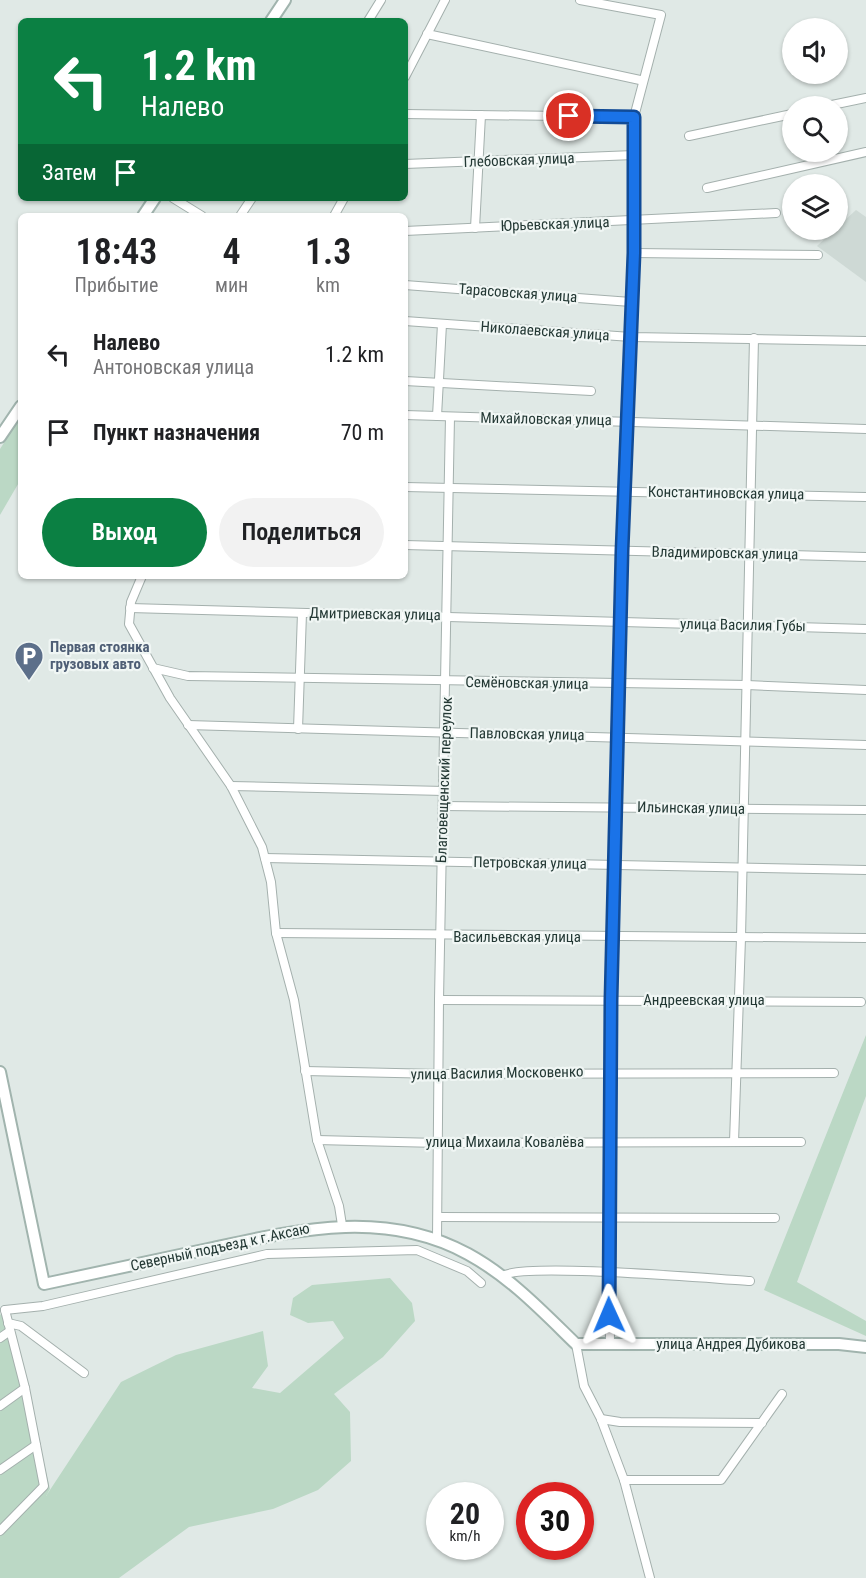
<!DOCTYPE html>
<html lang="ru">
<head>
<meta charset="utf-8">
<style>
  body { margin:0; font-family:"Roboto Condensed",sans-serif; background:#f2f2f2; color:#202124; height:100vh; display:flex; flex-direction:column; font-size:22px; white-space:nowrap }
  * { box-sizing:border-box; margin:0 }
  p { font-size:20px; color:#757577 }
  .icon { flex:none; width:33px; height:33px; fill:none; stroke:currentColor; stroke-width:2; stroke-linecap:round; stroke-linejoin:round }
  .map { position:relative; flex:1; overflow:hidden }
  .sheet { position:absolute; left:18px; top:213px; width:390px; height:366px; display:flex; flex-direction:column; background:#fff; border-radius:9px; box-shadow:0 2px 4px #0004 }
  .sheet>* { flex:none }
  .guide { position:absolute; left:18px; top:18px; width:390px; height:183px; border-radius:9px; box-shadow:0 2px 4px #0004; background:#0b8043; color:#fff; overflow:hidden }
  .tools { position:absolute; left:782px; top:18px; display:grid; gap:12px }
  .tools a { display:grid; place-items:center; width:66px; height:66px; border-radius:50%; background:#fff; box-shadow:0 2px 4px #0004; font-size:30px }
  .speed { position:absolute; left:426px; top:1482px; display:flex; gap:12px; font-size:30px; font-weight:700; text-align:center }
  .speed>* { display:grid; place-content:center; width:78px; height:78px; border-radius:50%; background:#fff; box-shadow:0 2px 4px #0004; line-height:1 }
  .speed small { font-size:15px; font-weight:400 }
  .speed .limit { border:9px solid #d22; background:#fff; color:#111 }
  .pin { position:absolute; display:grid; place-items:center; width:51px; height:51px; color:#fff; margin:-26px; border:3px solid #fff; border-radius:50%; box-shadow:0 2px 6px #0007 }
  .me { position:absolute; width:66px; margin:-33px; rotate:359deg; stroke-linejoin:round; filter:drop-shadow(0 0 4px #0008) }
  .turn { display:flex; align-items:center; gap:21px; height:126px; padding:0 24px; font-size:27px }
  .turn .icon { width:78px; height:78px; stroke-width:2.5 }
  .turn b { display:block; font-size:42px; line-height:51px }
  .then { display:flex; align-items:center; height:57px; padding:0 24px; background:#0003; gap:12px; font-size:22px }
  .eta { display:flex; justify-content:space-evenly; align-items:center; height:102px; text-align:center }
  .eta b { font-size:36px; font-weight:600; line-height:42px }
  .action { display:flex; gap:12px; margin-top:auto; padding:12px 24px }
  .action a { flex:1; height:69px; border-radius:36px; background:#0b8043; color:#fff; font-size:24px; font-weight:600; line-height:69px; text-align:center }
  .action a+a { background:#f2f2f2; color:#202124 }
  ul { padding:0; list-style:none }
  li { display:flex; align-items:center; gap:18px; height:78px; padding:0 24px }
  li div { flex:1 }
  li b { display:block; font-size:22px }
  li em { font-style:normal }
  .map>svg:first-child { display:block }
  .built { fill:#ced9d5 }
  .green { fill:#bbd8c5 }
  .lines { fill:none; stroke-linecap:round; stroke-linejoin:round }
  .street-casing { stroke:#a4b0ad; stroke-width:10 }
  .secondary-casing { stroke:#a1b4ae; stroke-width:14 }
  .street { stroke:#fff; stroke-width:8 }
  .secondary { stroke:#fff; stroke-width:10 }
  .route-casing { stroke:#114b97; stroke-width:15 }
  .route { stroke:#1a73e8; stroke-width:10 }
  .labels { text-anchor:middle; stroke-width:4.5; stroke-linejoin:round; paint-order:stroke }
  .street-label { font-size:15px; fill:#233834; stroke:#f0f6f4 }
  .service-label { font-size:15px; font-weight:bold; fill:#4e5e75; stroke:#f0f6f4; text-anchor:start }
</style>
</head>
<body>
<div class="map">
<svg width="866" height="1578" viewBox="0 0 866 1578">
  <rect width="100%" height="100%" fill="#e0e9e6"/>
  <polygon class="built" points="856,210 866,217 866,282 817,246"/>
  <g class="green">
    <polygon points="21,416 21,479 0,515 0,449"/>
    <polygon points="866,1035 866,1096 797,1282 866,1321 866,1336 764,1290"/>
    <polygon points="390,1278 412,1303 415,1321 383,1357 334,1394 350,1412 351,1461 318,1490 273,1509 189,1527 119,1578 0,1578 0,1314 11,1324 50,1489 46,1496 121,1382 176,1355 263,1331 268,1366 252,1388 280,1393 344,1338 333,1321 308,1323 290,1315 293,1298 312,1285"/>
  </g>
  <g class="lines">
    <g class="street-casing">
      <g id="street">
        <polyline points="580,0 661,15 634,117 634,253 622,551 611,1000 608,1143 610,1344"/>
        <polyline points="368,21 381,0"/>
        <polyline points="427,34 640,80"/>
        <polyline points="405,77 445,0"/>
        <polyline points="827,106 866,98"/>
        <polyline points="405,114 634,117"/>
        <polyline points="689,136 792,114"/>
        <polyline points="405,164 634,155"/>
        <polyline points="707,188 866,152"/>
        <polyline points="173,198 202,216"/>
        <polyline points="240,216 252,198"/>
        <polyline points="334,216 344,198"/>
        <polyline points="475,228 481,115"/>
        <polyline points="405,231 776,213"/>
        <polyline points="634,253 818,255"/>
        <polyline points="405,285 631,302"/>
        <polyline points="405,321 631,337 866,341"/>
        <polyline points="405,381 591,391"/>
        <polyline points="405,415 866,429"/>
        <polyline points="437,416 442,324"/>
        <polyline points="405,487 866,497"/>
        <polyline points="405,545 866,557"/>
        <polyline points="142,576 131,602 129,624 170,698 231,786 262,847 271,882 276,933 294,1000 317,1140 339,1206 342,1225"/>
        <polyline points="130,608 866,629"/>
        <polyline points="153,668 188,676 747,685 866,690"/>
        <polyline points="188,725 866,745"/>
        <polyline points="298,729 302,613"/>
        <polyline points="231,786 444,791"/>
        <polyline points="443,806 866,810"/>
        <polyline points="265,858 866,870"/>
        <polyline points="276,933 866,938"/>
        <polyline points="439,1000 861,1002"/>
        <polyline points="305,1071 440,1074 834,1073"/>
        <polyline points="317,1140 438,1143 801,1142"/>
        <polyline points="734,1142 741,938 754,338"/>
        <polyline points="438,1217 775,1218"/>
        <polyline points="437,1240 439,1000 450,417"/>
        <path d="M503,1276C522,1262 714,1279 750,1281"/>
        <polyline points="5,1310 43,1306 267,1254 417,1250 467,1271 481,1283"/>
        <polyline points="8,1323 21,1326 84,1373"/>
        <polyline points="0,1338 10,1331"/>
        <polyline points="576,1344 584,1386 601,1419 624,1480 650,1578"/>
        <polyline points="0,1406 25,1388"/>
        <polyline points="601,1419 620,1422 762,1423"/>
        <polyline points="0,1470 36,1445"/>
        <polyline points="624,1480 721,1480 782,1394"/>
        <polyline points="0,1531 44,1486 25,1388 5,1310"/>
      </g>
    </g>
    <g class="secondary-casing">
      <g id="secondary">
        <polyline points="271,21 285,0"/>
        <polyline points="143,216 155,198"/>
        <polyline points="0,437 21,406"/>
        <path d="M0,1072L44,1284C98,1273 153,1261 208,1249C296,1230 384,1208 468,1254C510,1277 542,1311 576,1344H839L866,1347"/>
      </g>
    </g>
    <use href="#street" class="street"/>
    <use href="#secondary" class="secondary"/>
  </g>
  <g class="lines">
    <g class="route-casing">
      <polyline id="route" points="569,116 634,117 634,253 622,551 611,1000 609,1315"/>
    </g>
    <use href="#route" class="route"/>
  </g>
  <defs>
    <g id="parking-pin" transform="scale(1.5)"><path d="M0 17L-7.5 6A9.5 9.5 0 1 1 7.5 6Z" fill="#5c6f8a" stroke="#f0f6f4"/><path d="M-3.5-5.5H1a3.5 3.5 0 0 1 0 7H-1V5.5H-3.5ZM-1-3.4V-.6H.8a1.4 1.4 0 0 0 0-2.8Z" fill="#fff"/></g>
  </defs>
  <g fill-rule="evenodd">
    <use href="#parking-pin" x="29" y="656"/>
  </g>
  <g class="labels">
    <g class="street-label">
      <text transform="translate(519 160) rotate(-2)" y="5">Глебовская улица</text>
      <text transform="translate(555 224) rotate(-2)" y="5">Юрьевская улица</text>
      <text transform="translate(518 293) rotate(4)" y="5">Тарасовская улица</text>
      <text transform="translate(545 331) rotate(4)" y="5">Николаевская улица</text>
      <text transform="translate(546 419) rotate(1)" y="5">Михайловская улица</text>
      <text transform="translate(726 493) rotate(1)" y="5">Константиновская улица</text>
      <text transform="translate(725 553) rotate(1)" y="5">Владимировская улица</text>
      <text transform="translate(375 614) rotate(1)" y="5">Дмитриевская улица</text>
      <text transform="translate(743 625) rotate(1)" y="5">улица Василия Губы</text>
      <text transform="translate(527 683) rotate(1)" y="5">Семёновская улица</text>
      <text transform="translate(527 734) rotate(1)" y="5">Павловская улица</text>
      <text transform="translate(444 780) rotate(-88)" y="5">Благовещенский переулок</text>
      <text transform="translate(691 808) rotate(1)" y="5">Ильинская улица</text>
      <text transform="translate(530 863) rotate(1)" y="5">Петровская улица</text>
      <text x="517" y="942">Васильевская улица</text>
      <text x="704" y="1005">Андреевская улица</text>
      <text transform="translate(497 1073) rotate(-1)" y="5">улица Василия Московенко</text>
      <text x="505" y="1147">улица Михаила Ковалёва</text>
      <text transform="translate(220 1247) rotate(-12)" y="5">Северный подъезд к г.Аксаю</text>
      <text x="731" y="1349">улица Андрея Дубикова</text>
    </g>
    <g class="service-label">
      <text x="50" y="652">Первая стоянка<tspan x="50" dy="17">грузовых авто</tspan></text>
    </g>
  </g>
</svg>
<div class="tools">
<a><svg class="icon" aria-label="sound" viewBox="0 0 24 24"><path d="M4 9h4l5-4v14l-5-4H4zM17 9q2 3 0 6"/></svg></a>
<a><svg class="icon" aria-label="search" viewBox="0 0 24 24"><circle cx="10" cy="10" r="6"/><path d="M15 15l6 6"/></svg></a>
<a><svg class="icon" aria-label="layers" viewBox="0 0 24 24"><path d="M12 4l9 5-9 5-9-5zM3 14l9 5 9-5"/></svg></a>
</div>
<div class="speed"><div>20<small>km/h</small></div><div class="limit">30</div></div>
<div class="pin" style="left:569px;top:116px;background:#d93025"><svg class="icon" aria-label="arrive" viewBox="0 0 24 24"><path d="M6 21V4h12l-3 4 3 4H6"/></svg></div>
<svg class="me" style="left:609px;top:1315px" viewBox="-20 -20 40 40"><path d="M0-17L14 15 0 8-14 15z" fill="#1a73e8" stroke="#fff" stroke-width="4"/></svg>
<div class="guide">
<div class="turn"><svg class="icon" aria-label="left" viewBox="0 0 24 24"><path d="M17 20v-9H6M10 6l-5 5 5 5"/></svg><div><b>1.2 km</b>Налево</div></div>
<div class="then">Затем<svg class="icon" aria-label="arrive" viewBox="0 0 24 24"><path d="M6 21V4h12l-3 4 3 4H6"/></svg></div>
</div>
<section class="sheet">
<div class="eta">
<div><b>18:43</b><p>Прибытие</p></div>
<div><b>4</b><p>мин</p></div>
<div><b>1.3</b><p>km</p></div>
</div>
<ul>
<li><svg class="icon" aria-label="left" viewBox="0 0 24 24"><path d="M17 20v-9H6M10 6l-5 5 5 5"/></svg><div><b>Налево</b><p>Антоновская улица</p></div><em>1.2 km</em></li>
<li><svg class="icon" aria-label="arrive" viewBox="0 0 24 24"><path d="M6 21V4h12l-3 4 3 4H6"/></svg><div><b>Пункт назначения</b></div><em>70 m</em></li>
</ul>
<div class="action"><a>Выход</a><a>Поделиться</a></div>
</section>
</div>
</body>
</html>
